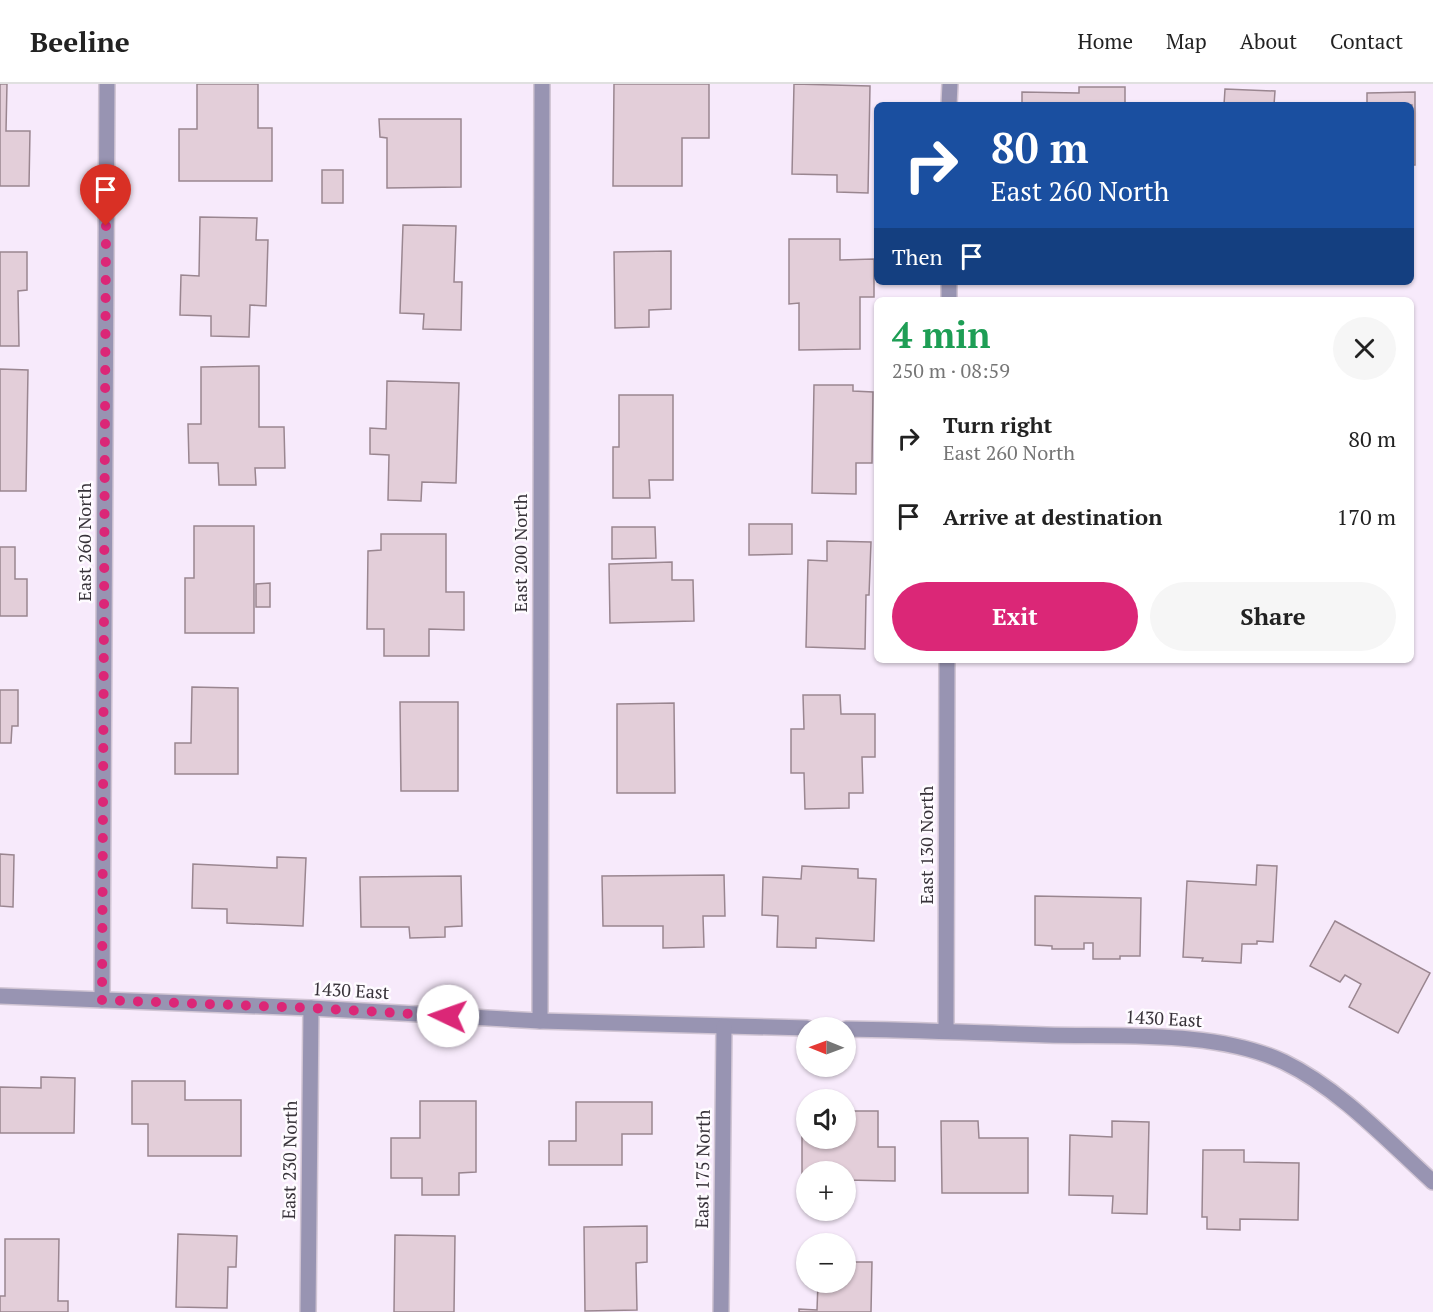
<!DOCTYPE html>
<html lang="en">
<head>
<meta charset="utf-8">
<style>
  body { margin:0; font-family:"PT Serif",serif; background:#f6f6f6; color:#222; height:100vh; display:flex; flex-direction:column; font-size:22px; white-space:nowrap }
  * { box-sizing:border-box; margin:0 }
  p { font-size:20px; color:#767676 }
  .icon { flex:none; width:33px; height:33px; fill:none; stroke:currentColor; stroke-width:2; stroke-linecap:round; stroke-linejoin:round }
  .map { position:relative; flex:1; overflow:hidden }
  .details { position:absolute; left:874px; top:213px; width:540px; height:366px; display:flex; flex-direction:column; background:#fff; border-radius:9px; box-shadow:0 2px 4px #0004 }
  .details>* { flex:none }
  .banner { position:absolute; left:874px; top:18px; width:540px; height:183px; border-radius:9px; box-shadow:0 2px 4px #0004; background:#1a4fa0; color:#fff; overflow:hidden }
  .needle { width:39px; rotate:271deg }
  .fabs { position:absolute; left:796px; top:933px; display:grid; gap:12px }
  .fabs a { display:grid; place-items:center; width:60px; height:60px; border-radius:50%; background:#fff; box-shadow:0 2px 4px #0004; font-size:30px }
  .pin { position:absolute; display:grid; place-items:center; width:51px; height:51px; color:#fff; margin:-62px -26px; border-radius:50% 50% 50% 0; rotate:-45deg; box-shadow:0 0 6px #0007 }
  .pin .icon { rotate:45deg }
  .me { position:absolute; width:66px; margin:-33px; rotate:273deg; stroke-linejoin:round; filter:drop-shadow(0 0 4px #0008) }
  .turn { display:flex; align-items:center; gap:21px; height:126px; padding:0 18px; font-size:27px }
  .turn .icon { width:78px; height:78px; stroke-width:2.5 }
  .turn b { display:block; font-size:42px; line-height:51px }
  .then { display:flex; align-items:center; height:57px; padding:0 18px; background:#0003; gap:12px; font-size:22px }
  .round { display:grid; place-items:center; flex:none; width:63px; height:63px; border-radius:32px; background:#f6f6f6 }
  .summary { display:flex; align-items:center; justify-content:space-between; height:102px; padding:0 18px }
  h1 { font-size:36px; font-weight:700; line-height:45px; color:#1e9e55 }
  .cta { display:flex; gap:12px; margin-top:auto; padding:12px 18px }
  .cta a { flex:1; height:69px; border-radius:36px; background:#db2777; color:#fff; font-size:24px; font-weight:700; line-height:69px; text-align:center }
  .cta a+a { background:#f6f6f6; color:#222 }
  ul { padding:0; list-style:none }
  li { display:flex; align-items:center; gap:18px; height:78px; padding:0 18px }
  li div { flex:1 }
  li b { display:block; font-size:22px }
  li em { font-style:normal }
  header { display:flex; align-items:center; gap:36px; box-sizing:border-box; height:84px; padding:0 30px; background:#fff; border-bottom:2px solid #e0e0e0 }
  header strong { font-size:28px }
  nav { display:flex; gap:33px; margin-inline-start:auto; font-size:21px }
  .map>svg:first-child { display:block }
  .building { fill:#e3ced9; stroke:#9a8690; stroke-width:1.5 }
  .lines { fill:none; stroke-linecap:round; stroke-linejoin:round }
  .minor-casing { stroke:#d1c5d4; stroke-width:18 }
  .minor { stroke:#9894b2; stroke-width:15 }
  .route { stroke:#db2777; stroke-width:10; stroke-dasharray:0 18 }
  .labels { text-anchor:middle; stroke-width:5; stroke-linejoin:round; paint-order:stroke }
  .street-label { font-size:18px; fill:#373239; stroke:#fefbff }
</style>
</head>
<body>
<header>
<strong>Beeline</strong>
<nav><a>Home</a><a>Map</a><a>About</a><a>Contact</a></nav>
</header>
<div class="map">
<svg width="1433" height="1228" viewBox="0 0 1433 1228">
  <rect width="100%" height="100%" fill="#f7eafb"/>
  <g class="building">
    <polygon points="0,0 7,0 6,47 30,47 29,102 0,102"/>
    <polygon points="197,0 258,0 258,44 272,44 272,97 179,97 179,45 197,45"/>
    <polygon points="614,0 709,0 709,54 682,54 682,102 613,102"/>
    <polygon points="794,0 870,2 868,109 837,108 837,91 792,90"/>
    <polygon points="1079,3 1125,3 1125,21 1022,21 1022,8 1079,9"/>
    <polygon points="1225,5 1275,7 1274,21 1224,21"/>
    <polygon points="1415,8 1415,81 1412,81 1412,21 1367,21 1367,9"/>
    <polygon points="379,35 461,35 461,103 387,104 387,54 380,53"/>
    <rect x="322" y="86" width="21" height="33"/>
    <polygon points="200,133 257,134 256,156 268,156 266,222 250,221 249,253 211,252 211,232 180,231 181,191 199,192"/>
    <polygon points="403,141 456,142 454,198 462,198 461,246 423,245 424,230 400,229"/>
    <polygon points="789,155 840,155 840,176 874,175 874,213 860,213 860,265 799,266 799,219 789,220"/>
    <polygon points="671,167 671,225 649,226 649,243 615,244 614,168"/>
    <polygon points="0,168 27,168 27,206 18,207 19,262 0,262"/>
    <polygon points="259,282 259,343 284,343 285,384 255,384 256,401 219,401 218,379 189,379 188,340 201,340 201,283"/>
    <polygon points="0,285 28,286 26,407 0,407"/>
    <polygon points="387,297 459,299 456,399 422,398 421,417 388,416 389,371 370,370 370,344 386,345"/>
    <polygon points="814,301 853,301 853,307 873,308 872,379 856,379 856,410 812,409"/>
    <polygon points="619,311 673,311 673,396 649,396 650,414 613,414 613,363 619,363"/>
    <polygon points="749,440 792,440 792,470 749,471"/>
    <polygon points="194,442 254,442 254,549 185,549 185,494 194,494"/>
    <polygon points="612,443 655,443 656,474 612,475"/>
    <polygon points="381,450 446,450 446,508 464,508 464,546 429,545 429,572 384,572 384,545 367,545 368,467 381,466"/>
    <polygon points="827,457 871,458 869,511 866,511 865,565 806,563 808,476 827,477"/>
    <polygon points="0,463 15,463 15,495 27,495 27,532 0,532"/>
    <polygon points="672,478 672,496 693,496 694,537 610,539 609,480"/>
    <polygon points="270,499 270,523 256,523 256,500"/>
    <polygon points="192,603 238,604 238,690 175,690 175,659 191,659"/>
    <polygon points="0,606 18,606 18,642 12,642 11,659 0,659"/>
    <polygon points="803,611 840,611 841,630 875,630 875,673 862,673 863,709 849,709 849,724 805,725 804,689 791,689 791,645 804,645"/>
    <polygon points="400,618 458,618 458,707 401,707"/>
    <polygon points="674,619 675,709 617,709 617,620"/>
    <polygon points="0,770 14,771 13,823 0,822"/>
    <polygon points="277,773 306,774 303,842 227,839 227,825 192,824 193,780 277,784"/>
    <polygon points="1257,781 1277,782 1273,858 1257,857 1257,860 1242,860 1241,879 1202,877 1203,874 1183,873 1187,797 1256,801"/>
    <polygon points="802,782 858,785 858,794 876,795 874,857 816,854 816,864 777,863 778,832 762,831 763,793 801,795"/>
    <polygon points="724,791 725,832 703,832 704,863 663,864 663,842 603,842 602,792"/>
    <polygon points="461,792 462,842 445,843 445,853 410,854 409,843 361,843 360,793"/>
    <polygon points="1035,812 1141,814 1140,872 1120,872 1120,875 1093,875 1093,859 1084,859 1084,865 1052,865 1052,862 1035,861"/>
    <polygon points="1335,837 1430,889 1398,949 1349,923 1361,900 1345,891 1340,898 1310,882"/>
    <polygon points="41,993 75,994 74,1049 0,1049 0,1003 41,1004"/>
    <polygon points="132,997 185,997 185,1016 241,1016 241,1072 148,1072 148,1040 132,1040"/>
    <polygon points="420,1017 476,1017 476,1088 459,1089 459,1111 422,1111 422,1094 391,1094 391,1054 420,1054"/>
    <polygon points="576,1018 652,1018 652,1050 622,1050 622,1081 549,1081 549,1057 576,1057"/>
    <polygon points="846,1027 878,1027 878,1063 895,1063 895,1097 846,1096 846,1088 807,1088 807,1090 802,1090 802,1039 807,1039 807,1054 846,1054"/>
    <polygon points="941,1037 978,1037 979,1054 1028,1054 1028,1109 942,1109"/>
    <polygon points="1112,1037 1149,1038 1147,1130 1112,1129 1113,1112 1069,1111 1070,1051 1112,1053"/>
    <polygon points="1203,1066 1244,1066 1244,1078 1299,1079 1298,1136 1240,1135 1240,1146 1207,1145 1207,1133 1202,1133"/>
    <polygon points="647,1142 647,1178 636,1179 637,1226 585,1227 584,1143"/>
    <polygon points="178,1150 237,1152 236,1183 228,1183 227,1224 176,1223"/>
    <polygon points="395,1151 455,1152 454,1228 394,1228"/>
    <polygon points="5,1155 59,1155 58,1217 68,1217 68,1228 0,1228 0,1212 5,1212"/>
    <polygon points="846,1178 872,1178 871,1228 799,1228 799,1225 817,1226 818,1198 846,1198"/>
  </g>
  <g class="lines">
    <g class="minor-casing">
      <g id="minor">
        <polyline points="949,21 950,0"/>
        <polyline points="949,216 949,198"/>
        <polyline points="0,912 311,924 540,937 807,944"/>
        <polyline points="102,916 107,0"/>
        <polyline points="540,937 542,0"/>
        <path d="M846,945C913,946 980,949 1046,951C1121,953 1216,946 1284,978C1340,1005 1388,1057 1433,1098"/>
        <polyline points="946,946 947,576"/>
        <polyline points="308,1228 311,924"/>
        <polyline points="721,1228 724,943"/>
      </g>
    </g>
    <use href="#minor" class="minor"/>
  </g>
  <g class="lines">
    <polyline class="route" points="106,142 102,916 311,924 448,932"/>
  </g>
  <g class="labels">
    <g class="street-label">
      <text transform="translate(85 458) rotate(-90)" y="6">East 260 North</text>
      <text transform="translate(521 469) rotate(-90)" y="6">East 200 North</text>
      <text transform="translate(927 761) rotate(-90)" y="6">East 130 North</text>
      <text transform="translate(351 907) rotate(3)" y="6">1430 East</text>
      <text transform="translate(1164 935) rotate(3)" y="6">1430 East</text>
      <text transform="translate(290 1076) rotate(-89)" y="6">East 230 North</text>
      <text transform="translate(703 1085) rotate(-89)" y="6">East 175 North</text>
    </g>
  </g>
</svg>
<div class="fabs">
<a><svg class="needle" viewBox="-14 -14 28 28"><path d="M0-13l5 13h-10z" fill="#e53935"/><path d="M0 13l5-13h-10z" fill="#767676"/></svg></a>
<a><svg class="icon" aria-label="sound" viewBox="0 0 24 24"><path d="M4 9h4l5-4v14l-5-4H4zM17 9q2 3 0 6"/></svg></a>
<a>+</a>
<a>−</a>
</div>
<div class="pin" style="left:106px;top:142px;background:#d93025"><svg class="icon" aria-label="arrive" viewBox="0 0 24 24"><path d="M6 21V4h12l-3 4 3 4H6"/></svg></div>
<svg class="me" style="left:448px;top:932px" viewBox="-20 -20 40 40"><circle r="19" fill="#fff"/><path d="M0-13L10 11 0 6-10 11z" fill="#db2777"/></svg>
<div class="banner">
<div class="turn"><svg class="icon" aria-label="right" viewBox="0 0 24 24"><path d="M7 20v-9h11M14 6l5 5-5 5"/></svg><div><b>80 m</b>East 260 North</div></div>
<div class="then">Then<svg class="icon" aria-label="arrive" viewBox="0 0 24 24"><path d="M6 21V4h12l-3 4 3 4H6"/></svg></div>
</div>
<section class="details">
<div class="summary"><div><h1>4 min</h1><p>250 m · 08:59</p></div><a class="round"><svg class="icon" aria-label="close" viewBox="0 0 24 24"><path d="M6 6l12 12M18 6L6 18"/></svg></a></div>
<ul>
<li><svg class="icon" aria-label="right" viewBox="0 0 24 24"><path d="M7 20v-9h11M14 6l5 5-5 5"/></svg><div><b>Turn right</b><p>East 260 North</p></div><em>80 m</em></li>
<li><svg class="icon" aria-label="arrive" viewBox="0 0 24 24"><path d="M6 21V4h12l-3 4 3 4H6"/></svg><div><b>Arrive at destination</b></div><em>170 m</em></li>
</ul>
<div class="cta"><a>Exit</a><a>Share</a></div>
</section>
</div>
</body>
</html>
